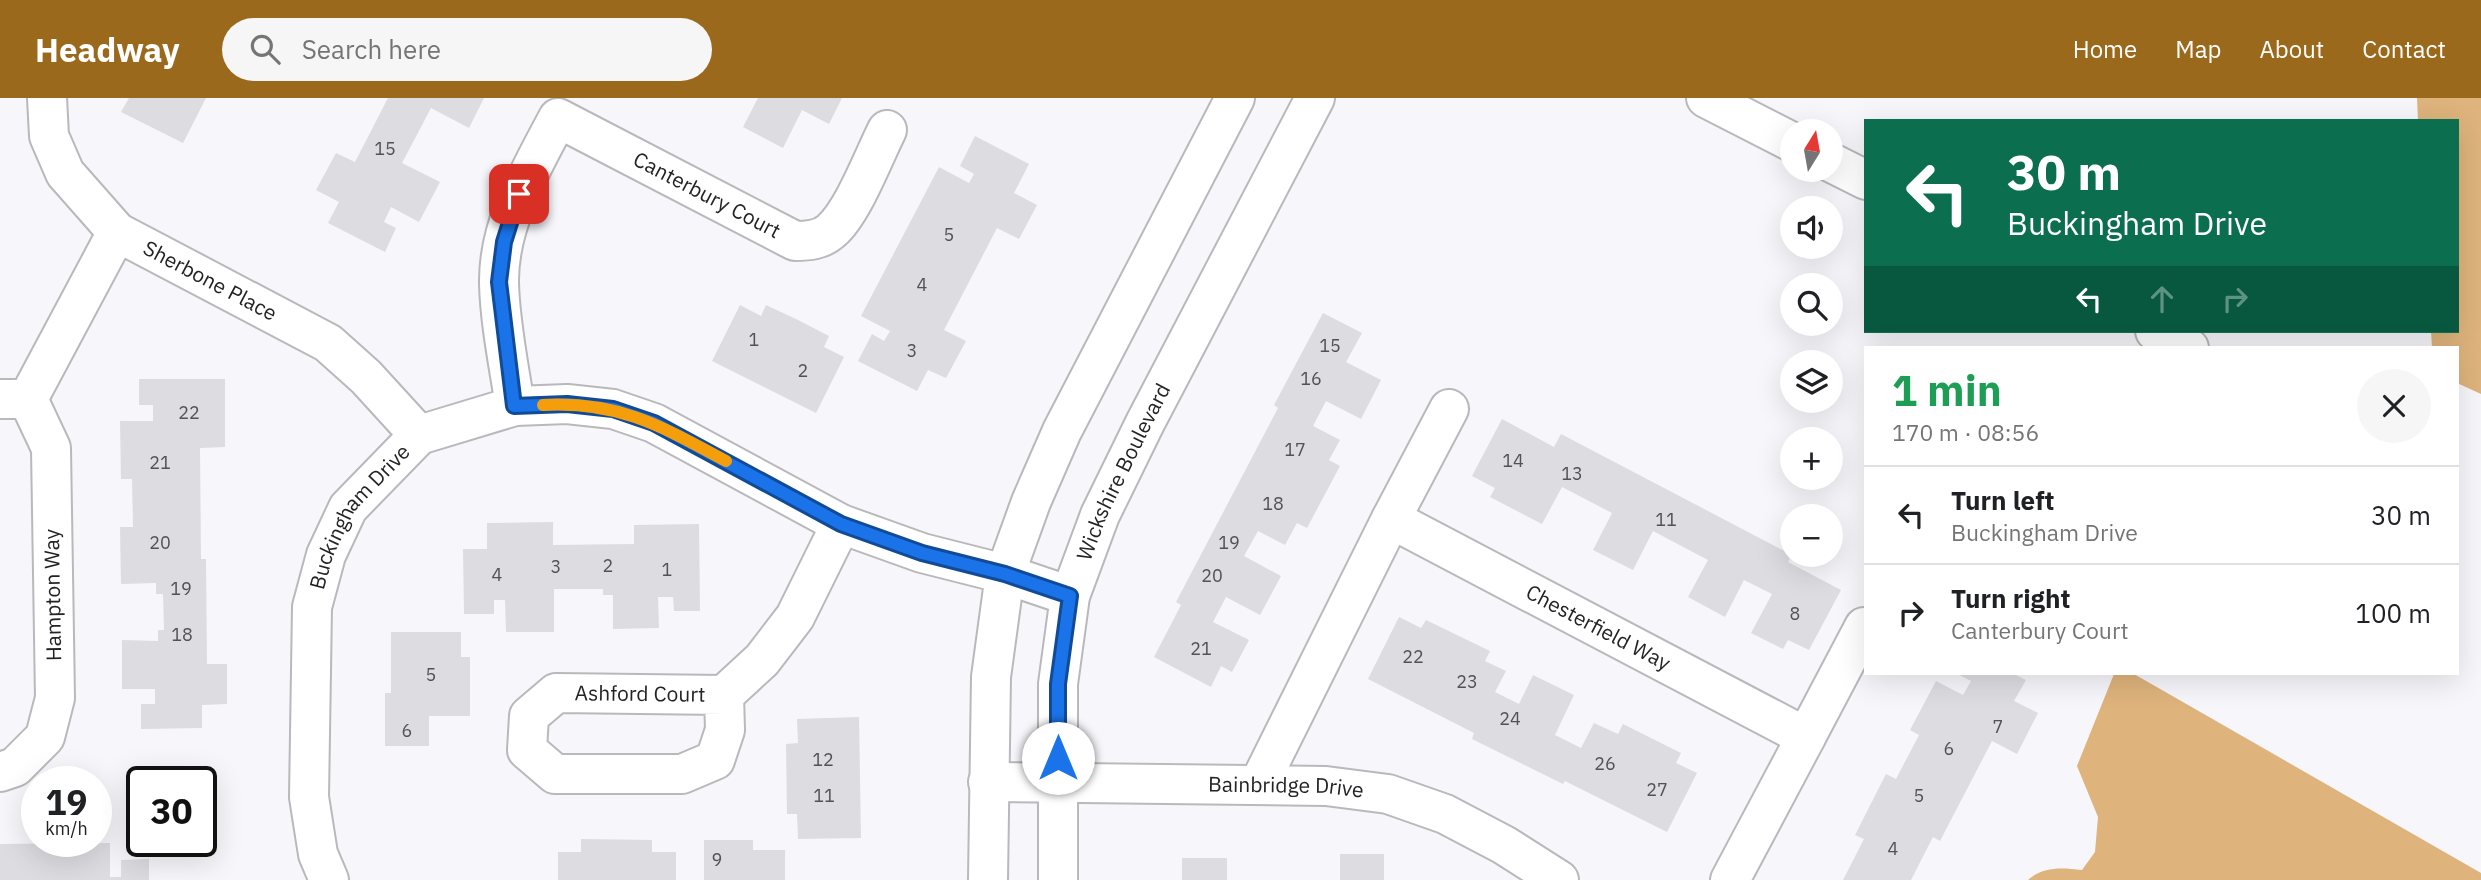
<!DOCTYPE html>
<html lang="en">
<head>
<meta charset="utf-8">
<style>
  body { margin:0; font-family:"IBM Plex Sans",sans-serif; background:#f6f6f6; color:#202124; height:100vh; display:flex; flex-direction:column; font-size:26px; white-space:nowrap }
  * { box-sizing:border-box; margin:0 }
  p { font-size:23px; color:#757577 }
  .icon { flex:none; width:38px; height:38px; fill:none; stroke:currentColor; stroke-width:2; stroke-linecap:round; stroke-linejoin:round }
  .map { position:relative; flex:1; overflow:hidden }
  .details { position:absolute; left:1864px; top:248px; width:595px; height:329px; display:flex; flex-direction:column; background:#fff; border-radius:0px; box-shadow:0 7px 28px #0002 }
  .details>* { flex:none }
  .banner { position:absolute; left:1864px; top:21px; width:595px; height:214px; border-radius:0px; box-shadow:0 7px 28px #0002; background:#0b6e4f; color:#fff; overflow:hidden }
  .needle { width:46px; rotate:11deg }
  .fabs { position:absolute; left:1780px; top:21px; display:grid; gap:14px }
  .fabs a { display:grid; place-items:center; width:63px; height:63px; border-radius:50%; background:#fff; box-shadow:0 7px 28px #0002; font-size:35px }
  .speed { position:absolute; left:21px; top:668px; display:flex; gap:14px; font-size:35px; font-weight:700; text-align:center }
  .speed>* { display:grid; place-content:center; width:91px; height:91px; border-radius:50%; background:#fff; box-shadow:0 7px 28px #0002; line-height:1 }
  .speed small { font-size:18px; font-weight:400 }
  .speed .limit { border:4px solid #111; border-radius:10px; background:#fff; color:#111 }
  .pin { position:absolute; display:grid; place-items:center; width:60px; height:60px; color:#fff; margin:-30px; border-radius:14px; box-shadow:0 4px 10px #0006 }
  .me { position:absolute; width:77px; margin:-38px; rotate:0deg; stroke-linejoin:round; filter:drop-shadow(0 0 5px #0008) }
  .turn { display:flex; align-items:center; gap:24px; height:147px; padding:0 28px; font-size:32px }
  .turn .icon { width:91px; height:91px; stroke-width:2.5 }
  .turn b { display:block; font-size:49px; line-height:60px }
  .lanes { display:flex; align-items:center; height:66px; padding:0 28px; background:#0003; justify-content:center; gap:35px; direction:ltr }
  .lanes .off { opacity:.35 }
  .round { display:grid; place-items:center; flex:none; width:74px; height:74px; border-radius:37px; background:#f6f6f6 }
  .summary { display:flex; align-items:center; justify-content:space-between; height:119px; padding:0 28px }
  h1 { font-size:42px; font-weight:700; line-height:52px; color:#1e9e55 }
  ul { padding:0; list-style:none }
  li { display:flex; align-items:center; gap:21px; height:98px; padding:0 28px; border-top:2px solid #e0e0e0 }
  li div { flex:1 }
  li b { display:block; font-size:26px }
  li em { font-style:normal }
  header { display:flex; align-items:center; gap:42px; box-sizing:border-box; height:98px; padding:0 35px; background:#9a691c; color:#fff }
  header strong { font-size:33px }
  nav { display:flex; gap:38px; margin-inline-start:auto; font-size:24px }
  .search { width:490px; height:63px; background:#f6f6f6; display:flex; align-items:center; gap:18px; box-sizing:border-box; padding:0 24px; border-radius:38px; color:#757577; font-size:26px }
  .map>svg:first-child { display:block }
  .forest { fill:#deb37c }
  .building { fill:#dddce1 }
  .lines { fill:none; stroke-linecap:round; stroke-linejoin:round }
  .street-casing { stroke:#b9b8bc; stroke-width:42 }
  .street { stroke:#fff; stroke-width:38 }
  .route-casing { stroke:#114b97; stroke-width:18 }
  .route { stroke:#1a73e8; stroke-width:12 }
  .slow { stroke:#f59e0b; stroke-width:12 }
  .labels { text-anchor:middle; stroke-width:6; stroke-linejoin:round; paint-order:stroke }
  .number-label { font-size:18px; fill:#525154 }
  .street-label { font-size:21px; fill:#232325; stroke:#fff }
</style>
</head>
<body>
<header>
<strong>Headway</strong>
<div class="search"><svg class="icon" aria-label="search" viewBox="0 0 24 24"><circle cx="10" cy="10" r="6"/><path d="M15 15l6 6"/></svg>Search here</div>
<nav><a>Home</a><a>Map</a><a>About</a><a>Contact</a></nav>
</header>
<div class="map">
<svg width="2481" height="782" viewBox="0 0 2481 782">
  <rect width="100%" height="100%" fill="#f7f6fb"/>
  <g class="forest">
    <polygon points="2417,0 2481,0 2481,296 2457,285 2457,250 2432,250 2431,233 2457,233 2457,23 2418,23"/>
    <path d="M2114,576H2134L2481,775V782H2028C2044,768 2062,770 2082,772L2095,754L2098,719L2077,668Z"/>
  </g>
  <g class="building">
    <polygon points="129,0 206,0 183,45 121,14"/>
    <polygon points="388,0 484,0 469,30 431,10 402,65 440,84 419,124 391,109 384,124 396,130 385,154 328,125 339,104 316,92 336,55 355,64"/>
    <polygon points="758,0 842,0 829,26 802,12 783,50 743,29"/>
    <polygon points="975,38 1029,66 1014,95 1037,107 1019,141 997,130 944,232 966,243 946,280 928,272 917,293 858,263 872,236 884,243 890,233 861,218 939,69 969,85 974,76 960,68"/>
    <polygon points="740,207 761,218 766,207 796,221 829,238 824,249 844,259 816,315 712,263"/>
    <polygon points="1323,215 1362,235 1346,264 1381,282 1361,321 1326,303 1313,328 1340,342 1329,362 1340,368 1307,430 1297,425 1285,447 1258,433 1244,458 1281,478 1260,517 1226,499 1213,524 1249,542 1232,574 1221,568 1211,589 1154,559 1181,507 1176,504 1278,310 1274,307"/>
    <polygon points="139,281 225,281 225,349 200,350 201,461 206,461 207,566 227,566 227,606 202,607 202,630 141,631 141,606 155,606 155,591 122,591 122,542 158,543 158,532 164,532 163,496 156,496 156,485 121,486 120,429 133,429 132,381 121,381 120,323 153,323 153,307 139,307"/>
    <polygon points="1502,321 1554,349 1561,336 1792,457 1788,464 1841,492 1809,552 1788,542 1783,551 1751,535 1772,496 1744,482 1725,519 1688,499 1708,462 1653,433 1633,472 1593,452 1612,415 1562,389 1542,426 1490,399 1495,390 1472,378"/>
    <polygon points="553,424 553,447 634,446 634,427 699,426 700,513 674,513 673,499 658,499 659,530 613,531 613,497 603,497 603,491 554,491 554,534 506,534 505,502 494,502 494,516 464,516 463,451 487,451 487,425"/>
    <polygon points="1399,519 1421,530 1426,522 1490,553 1485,563 1506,573 1495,594 1519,606 1533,577 1574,597 1555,637 1581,650 1594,625 1618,636 1623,626 1681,655 1676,665 1697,675 1667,734 1565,683 1563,686 1472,641 1474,635 1368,581"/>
    <polygon points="391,534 461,534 461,559 470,559 470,618 429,618 429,648 385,648 385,595 391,595"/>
    <polygon points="1957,576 2014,576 2026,582 2014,603 2038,615 2017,656 1992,643 1940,743 1933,739 1911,782 1843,782 1864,741 1855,737 1886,676 1896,681 1919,637 1910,632 1936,583 1963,597 1971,583"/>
    <polygon points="859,619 861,740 798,741 797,716 787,716 786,646 798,645 797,621"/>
    <polygon points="581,741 652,742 652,754 676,754 676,782 558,782 558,754 581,754"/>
    <polygon points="704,742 753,742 753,752 785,752 785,782 704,782"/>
    <polygon points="110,745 110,779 121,779 121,762 149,761 149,782 0,782 0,746"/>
    <rect x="1340" y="756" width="44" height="26"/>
    <rect x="1182" y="760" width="45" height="22"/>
  </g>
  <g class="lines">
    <g class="street-casing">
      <g id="street">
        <path id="s1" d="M47,0L49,38L65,75L117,134L328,245L366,279L419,337"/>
        <polyline points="1706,0 1792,44"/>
        <polyline points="1830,64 1866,82"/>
        <polyline points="2155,233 2189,250"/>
        <polyline points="0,301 28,301 117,134"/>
        <path id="s2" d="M515,308C509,268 500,226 499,185C498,126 531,71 558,20L795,143C808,143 821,142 831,133C853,114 873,60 887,32"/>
        <polyline points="1391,421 1449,311"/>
        <path id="s3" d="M724,597L725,632L715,662L682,676H555L527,652L529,618L556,595L724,597L762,562L795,519L841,426"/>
        <polyline points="1806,639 1864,529"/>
        <polyline points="0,674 15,669 45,639 55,600 51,350 28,301"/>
        <path id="s4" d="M988,684L1326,688L1388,696L1445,716L1504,747L1559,782"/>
        <path id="s5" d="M1259,686L1391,421L1806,639L1730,782"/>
        <path id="s6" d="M329,782L318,756L309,699L312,509L326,457L348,410L419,337L515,308L567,306L613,311L654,325L841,426L922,455L1005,476L1070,498"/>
        <polyline points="988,782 991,579 1005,476 1031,404 1062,333 1235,0"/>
        <path id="s7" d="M1058,782V586L1070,498L1100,417L1145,325L1315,0"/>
      </g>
    </g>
    <use href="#street" class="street"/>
  </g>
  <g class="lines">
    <g class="route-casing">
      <polyline id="route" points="519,96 504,144 499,184 514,308 567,306 613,311 654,325 841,426 922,455 1005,476 1070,498 1058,586 1058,660"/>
    </g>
    <use href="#route" class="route"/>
    <path class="slow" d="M543,307C619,303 661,328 726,363"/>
  </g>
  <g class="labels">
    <g class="number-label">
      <text x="385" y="57">15</text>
      <text x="949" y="143">5</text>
      <text x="922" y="193">4</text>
      <text x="754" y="248">1</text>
      <text x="1330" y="254">15</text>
      <text x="912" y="259">3</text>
      <text x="803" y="279">2</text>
      <text x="1311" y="287">16</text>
      <text x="189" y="321">22</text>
      <text x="1295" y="358">17</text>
      <text x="1513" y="369">14</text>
      <text x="160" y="371">21</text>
      <text x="1572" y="382">13</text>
      <text x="1273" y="412">18</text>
      <text x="1666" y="428">11</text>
      <text x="160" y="451">20</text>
      <text x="1229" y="451">19</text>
      <text x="608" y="474">2</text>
      <text x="556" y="475">3</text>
      <text x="667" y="478">1</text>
      <text x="497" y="483">4</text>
      <text x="1212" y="484">20</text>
      <text x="181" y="497">19</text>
      <text x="1795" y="522">8</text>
      <text x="182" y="543">18</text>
      <text x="1201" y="557">21</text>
      <text x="1413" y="565">22</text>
      <text x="431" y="583">5</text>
      <text x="1467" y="590">23</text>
      <text x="1510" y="627">24</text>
      <text x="1998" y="635">7</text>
      <text x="407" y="639">6</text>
      <text x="1949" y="657">6</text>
      <text x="823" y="668">12</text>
      <text x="1605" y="672">26</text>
      <text x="1657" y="698">27</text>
      <text x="824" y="704">11</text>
      <text x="1919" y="704">5</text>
      <text x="1893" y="757">4</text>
      <text x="717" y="768">9</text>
    </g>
    <g class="street-label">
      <text dy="7" stroke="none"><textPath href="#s2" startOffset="469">Canterbury Court</textPath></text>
      <text dy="7" stroke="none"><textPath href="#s1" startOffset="262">Sherbone Place</textPath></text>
      <text dy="7" stroke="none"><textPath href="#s7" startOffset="420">Wickshire Boulevard</textPath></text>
      <text dy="7" stroke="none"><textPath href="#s6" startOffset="380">Buckingham Drive</textPath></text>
      <text transform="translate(53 497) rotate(-91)" y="7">Hampton Way</text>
      <text dy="7" stroke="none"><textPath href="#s5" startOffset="530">Chesterfield Way</textPath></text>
      <text dy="7" stroke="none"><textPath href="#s3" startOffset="420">Ashford Court</textPath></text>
      <text dy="7" stroke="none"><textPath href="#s4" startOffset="298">Bainbridge Drive</textPath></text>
    </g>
  </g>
</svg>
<div class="fabs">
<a><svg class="needle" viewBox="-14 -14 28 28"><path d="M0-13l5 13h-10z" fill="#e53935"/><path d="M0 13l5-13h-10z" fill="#757577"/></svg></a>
<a><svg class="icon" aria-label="sound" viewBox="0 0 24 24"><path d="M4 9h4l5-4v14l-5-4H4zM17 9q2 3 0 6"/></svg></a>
<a><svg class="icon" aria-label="search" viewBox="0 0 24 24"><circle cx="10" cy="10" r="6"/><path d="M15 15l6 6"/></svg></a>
<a><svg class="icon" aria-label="layers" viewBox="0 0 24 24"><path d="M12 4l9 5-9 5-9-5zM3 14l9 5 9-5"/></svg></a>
<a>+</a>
<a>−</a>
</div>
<div class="speed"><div>19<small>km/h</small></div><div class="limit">30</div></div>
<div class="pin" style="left:519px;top:96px;background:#d93025"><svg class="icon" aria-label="arrive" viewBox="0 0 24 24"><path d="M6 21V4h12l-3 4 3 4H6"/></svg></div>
<svg class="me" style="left:1058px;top:660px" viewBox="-20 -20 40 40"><circle r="19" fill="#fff"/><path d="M0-13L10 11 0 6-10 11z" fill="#1a73e8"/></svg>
<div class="banner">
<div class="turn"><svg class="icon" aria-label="left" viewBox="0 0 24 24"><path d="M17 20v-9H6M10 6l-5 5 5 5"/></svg><div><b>30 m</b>Buckingham Drive</div></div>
<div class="lanes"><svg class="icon" aria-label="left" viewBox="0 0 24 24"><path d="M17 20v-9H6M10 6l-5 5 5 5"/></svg><svg class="icon off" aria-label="ahead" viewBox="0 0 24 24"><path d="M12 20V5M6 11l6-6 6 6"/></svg><svg class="icon off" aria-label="right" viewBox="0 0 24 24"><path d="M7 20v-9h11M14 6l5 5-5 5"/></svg></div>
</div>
<section class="details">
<div class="summary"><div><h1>1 min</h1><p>170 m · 08:56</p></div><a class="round"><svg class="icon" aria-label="close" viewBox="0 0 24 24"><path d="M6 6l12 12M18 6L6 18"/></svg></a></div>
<ul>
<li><svg class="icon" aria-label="left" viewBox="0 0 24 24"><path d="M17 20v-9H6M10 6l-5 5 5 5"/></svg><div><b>Turn left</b><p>Buckingham Drive</p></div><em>30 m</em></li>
<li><svg class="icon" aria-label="right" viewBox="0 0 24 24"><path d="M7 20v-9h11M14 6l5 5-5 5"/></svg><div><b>Turn right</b><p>Canterbury Court</p></div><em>100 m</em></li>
</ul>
</section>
</div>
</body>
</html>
